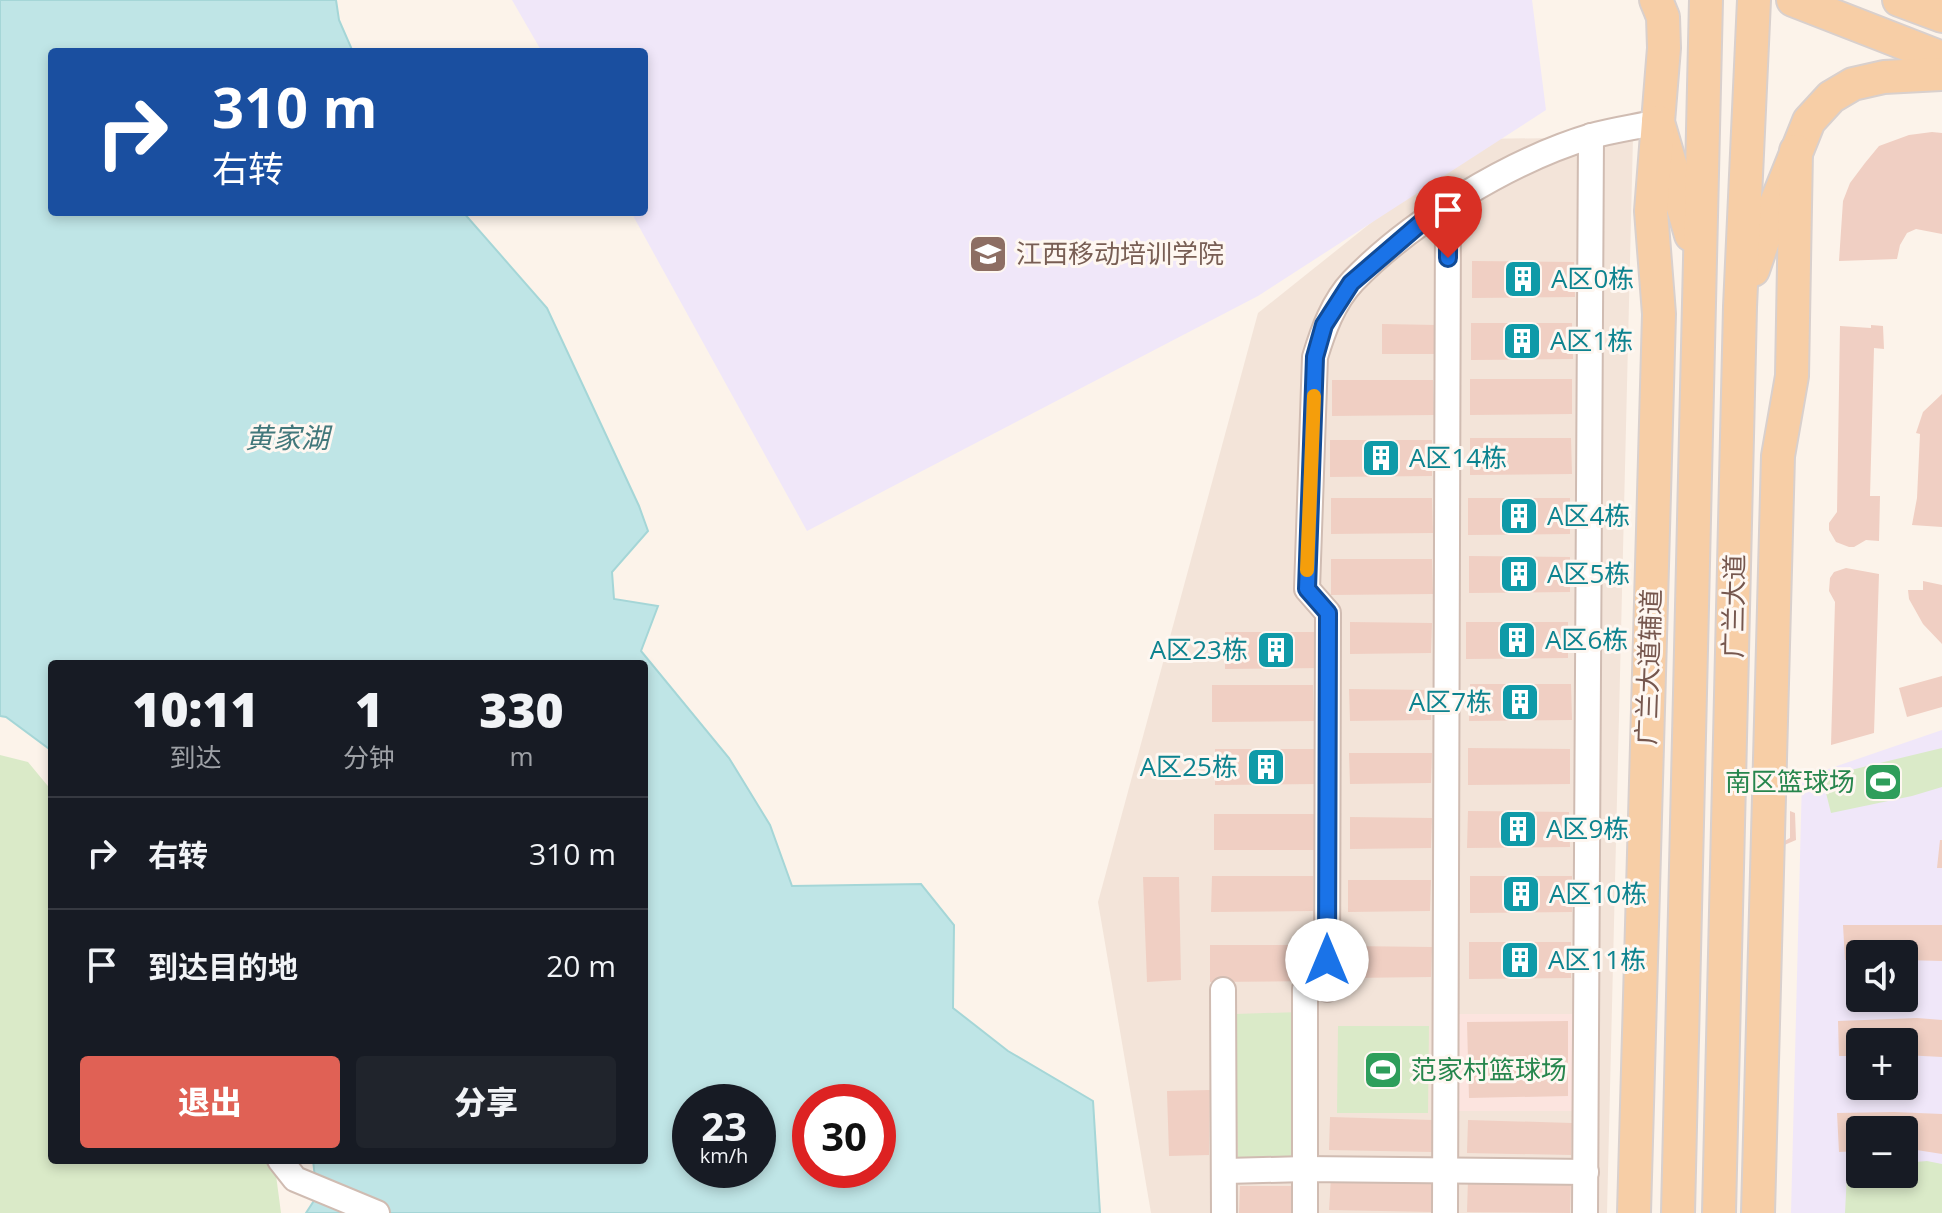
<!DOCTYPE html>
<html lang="zh">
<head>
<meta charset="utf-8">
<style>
  body { margin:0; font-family:"Open Sans","Noto Sans SC",sans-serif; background:#20242c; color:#f1f3f6; height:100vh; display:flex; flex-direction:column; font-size:30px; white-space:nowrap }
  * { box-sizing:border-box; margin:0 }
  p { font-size:26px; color:#9ea1a6 }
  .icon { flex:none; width:44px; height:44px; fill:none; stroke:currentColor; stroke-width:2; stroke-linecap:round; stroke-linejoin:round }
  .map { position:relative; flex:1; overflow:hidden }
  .side { position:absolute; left:48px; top:660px; width:600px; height:504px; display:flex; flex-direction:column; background:#171b24; border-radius:8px; box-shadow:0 4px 12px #0003 }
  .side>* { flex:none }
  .top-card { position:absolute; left:48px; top:48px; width:600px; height:168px; border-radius:8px; box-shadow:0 4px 12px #0003; background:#1a4fa0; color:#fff; overflow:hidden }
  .buttons { position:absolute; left:1846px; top:940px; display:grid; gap:16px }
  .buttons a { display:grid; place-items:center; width:72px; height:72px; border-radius:8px; background:#171b24; box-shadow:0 4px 12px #0003; font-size:40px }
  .speed { position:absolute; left:672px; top:1084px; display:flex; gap:16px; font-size:40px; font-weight:700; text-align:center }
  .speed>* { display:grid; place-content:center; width:104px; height:104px; border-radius:50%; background:#171b24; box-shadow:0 4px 12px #0003; line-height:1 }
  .speed small { font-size:20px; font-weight:400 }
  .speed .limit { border:12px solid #d22; background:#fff; color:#111 }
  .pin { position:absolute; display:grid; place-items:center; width:68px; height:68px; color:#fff; margin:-82px -34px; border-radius:50% 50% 50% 0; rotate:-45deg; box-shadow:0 0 8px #0007 }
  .pin .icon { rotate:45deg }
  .me { position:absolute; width:88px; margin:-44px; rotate:0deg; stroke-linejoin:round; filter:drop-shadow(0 0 6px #0008) }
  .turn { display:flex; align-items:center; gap:28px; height:168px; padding:0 32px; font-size:36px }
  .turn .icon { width:104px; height:104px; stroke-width:2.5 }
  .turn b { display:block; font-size:56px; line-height:68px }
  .eta { display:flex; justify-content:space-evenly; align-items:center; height:136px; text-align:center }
  .eta b { font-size:48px; font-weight:800; line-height:56px }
  .cta { display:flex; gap:16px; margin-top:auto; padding:16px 32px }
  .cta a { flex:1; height:92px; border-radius:8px; background:#e06155; color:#fff; font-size:32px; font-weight:800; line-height:92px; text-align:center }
  .cta a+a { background:#20242c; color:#f1f3f6 }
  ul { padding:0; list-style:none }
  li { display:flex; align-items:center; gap:24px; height:112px; padding:0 32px; border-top:2px solid #363941 }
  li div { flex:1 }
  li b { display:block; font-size:30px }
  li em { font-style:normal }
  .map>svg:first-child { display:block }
  .residential { fill:#f3e4d9 }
  .commercial { fill:#fce4df }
  .education { fill:#f0e7f9; fill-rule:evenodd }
  .green { fill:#daeac8 }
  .water { fill:#bfe5e6; stroke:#a5d6d7; stroke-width:2; fill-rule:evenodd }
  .building { fill:#f0cfc3 }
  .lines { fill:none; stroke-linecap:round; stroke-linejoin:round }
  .minor-casing { stroke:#d0bcb2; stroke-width:28 }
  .major-casing { stroke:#d9d0cd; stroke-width:36 }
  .minor { stroke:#fff; stroke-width:24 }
  .major { stroke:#f7cea6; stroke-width:32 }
  .route-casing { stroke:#114b97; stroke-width:20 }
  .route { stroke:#1a73e8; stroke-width:14 }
  .slow { stroke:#f59e0b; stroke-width:14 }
  .labels { text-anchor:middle; stroke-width:6; stroke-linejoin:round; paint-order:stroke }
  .education-label { font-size:26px; fill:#785e54; stroke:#fef7f1; text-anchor:start }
  .culture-label { font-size:26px; fill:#0d838f; stroke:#fef7f1; text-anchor:start }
  .street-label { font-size:26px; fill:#76574e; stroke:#fef7f1 }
  .leisure-label { font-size:26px; fill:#27864d; stroke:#fef7f1; text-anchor:end }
  .water-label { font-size:28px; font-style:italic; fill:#42787b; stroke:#fef7f1 }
</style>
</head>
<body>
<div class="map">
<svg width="1942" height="1213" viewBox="0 0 1942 1213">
  <rect width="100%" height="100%" fill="#fcf3ea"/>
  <polygon class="residential" points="1633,137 1607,1213 1151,1213 1098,902 1258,313 1476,139"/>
  <rect class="commercial" x="1454" y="1014" width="123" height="97"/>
  <g class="education">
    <polygon points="512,0 1532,0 1546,110 1258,296 807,531 631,212 644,212 644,52 542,52"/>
    <path d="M1942,730V1213H1791L1802,778ZM1860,954H1904V998H1860ZM1860,1042H1904V1086H1860ZM1860,1130H1904V1174H1860Z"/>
  </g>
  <g class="green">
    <polygon points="1942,748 1942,787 1912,796 1831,813 1822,777"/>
    <polygon points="0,755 28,762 52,791 52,1160 274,1160 281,1213 0,1213"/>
    <polygon points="1300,1012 1299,1159 1238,1161 1235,1014"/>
    <polygon points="1338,1026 1429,1026 1428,1113 1337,1113"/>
    <polygon points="1927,1161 1942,1164 1942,1213 1845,1213 1847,1173 1860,1171 1860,1174 1904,1174 1904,1163"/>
  </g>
  <path class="water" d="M0,0H336L339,20L353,52H52V212H463L547,308L639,506L648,531L612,572L614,599L658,606L641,651L729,758L770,825L792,886L921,884L954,925L953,1008L1008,1051L1093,1101L1100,1213H306L317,1196L313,1160H644V664H52V751L6,717L0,716ZM690,1102H758V1170H690ZM810,1102H878V1170H810Z"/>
  <g class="building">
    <polygon points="1932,132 1942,133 1942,234 1916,229 1907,233 1900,245 1897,259 1839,261 1843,201 1850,183 1865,163 1879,146 1909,135"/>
    <polygon points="1472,261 1574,262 1575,297 1472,298"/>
    <polygon points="1471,323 1572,323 1573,359 1471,360"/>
    <polygon points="1382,324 1437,325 1436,354 1382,354"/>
    <polygon points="1871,325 1883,326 1884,349 1874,348 1870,496 1880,496 1879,541 1866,540 1854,547 1849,547 1836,542 1829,530 1829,523 1837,512 1840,326 1871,328"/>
    <polygon points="1470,379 1572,379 1572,414 1470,415"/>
    <polygon points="1332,380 1433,380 1434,415 1332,416"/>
    <polygon points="1942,394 1942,527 1912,525 1917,498 1920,434 1916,433 1923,412"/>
    <polygon points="1470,438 1571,438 1572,474 1470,475"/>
    <polygon points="1330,440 1432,440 1432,476 1330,477"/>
    <polygon points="1331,498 1432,498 1433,533 1331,534"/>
    <polygon points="1468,498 1570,498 1570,534 1468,535"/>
    <polygon points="1469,556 1570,557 1570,592 1469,593"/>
    <polygon points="1331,559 1432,559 1433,594 1331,595"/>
    <polygon points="1846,568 1879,574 1874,733 1831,745 1835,602 1829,591 1830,578 1834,572"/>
    <polygon points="1923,581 1942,585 1942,644 1923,624 1909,599 1908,590 1923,590"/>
    <polygon points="1350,622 1432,623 1431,653 1350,654"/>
    <polygon points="1466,622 1568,622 1568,658 1466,659"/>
    <polygon points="1225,632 1327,632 1327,668 1225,669"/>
    <polygon points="1942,676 1942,707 1907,717 1899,688"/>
    <polygon points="1470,684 1571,684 1572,720 1469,721"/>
    <polygon points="1212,685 1313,685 1314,721 1212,722"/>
    <polygon points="1349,689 1432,690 1431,720 1350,721"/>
    <polygon points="1468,748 1570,749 1570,784 1468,785"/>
    <polygon points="1215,749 1316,749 1316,784 1215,785"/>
    <polygon points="1349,753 1432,753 1431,783 1350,784"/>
    <polygon points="1468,811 1569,812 1570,847 1467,848"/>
    <polygon points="1790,811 1795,813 1796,840 1782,846 1781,843 1790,838"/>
    <rect x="1214" y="814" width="102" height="36"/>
    <polygon points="1350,817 1432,818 1431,848 1350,849"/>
    <polygon points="1940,840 1942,840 1942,868 1937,868"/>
    <polygon points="1212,876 1313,876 1313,911 1211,912"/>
    <polygon points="1470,876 1572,876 1572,912 1470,913"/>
    <polygon points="1143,877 1179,877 1181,980 1147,982"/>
    <polygon points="1348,880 1431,880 1430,911 1348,912"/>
    <polygon points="1843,925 1942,925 1942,961 1904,960 1904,954 1860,954 1860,960 1845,960"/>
    <polygon points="1469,942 1571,942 1571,978 1469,979"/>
    <polygon points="1210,945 1312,945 1312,981 1210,982"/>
    <polygon points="1349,946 1432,947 1431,977 1349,978"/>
    <polygon points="1917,1018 1942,1020 1942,1057 1904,1055 1904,1042 1860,1042 1860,1056 1839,1056 1838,1021"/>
    <polygon points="1568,1021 1568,1096 1469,1098 1467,1022"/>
    <polygon points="1210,1090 1209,1155 1169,1156 1167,1091"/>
    <polygon points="1894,1112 1942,1114 1942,1154 1904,1148 1904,1130 1860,1130 1860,1151 1839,1152 1837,1113"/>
    <polygon points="1330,1117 1433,1120 1432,1152 1329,1150"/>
    <polygon points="1468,1120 1572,1123 1571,1155 1467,1153"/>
    <polygon points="1331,1177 1434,1180 1433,1212 1329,1210"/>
    <polygon points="1468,1179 1571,1182 1570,1213 1467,1212"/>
    <polygon points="1240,1186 1294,1186 1293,1213 1239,1213"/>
  </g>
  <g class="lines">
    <g class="minor-casing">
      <g id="minor">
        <path d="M1327,989L1328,613L1307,589L1315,357C1323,331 1333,302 1353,281C1411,221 1511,160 1592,136C1613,130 1636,127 1658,122"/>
        <polyline points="1223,990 1224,1213"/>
        <polyline points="280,1160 295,1179 377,1213"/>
        <polyline points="1226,1171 1305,1169 1586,1172"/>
        <polyline points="1305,1213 1305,989"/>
        <polyline points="1445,1213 1448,206"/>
        <polyline points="1585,1213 1591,136"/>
      </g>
    </g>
    <g class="major-casing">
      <g id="major">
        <polyline points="1656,0 1663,17 1664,48 1658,122 1691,235"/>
        <polyline points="1793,0 1942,58"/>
        <polyline points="1899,0 1942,16"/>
        <polyline points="1753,270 1776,203 1809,121 1831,97 1853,84 1884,77 1942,74"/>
        <polyline points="1634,1213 1659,314 1651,211 1658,122"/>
        <polyline points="1678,1213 1706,0"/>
        <polyline points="1719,1213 1740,307 1754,0"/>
        <polyline points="1758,1213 1778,456 1792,376 1796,151"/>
      </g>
    </g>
    <use href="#minor" class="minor"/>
    <use href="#major" class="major"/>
  </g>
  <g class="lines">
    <g class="route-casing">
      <polyline id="route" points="1327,960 1328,613 1307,589 1315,357 1324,325 1351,283 1422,222 1448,206 1448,258"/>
    </g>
    <use href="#route" class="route"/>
    <polyline class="slow" points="1307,570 1314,396"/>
  </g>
  <defs>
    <g id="university-square" transform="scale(2)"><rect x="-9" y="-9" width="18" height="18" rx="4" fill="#8d6e63" stroke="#fef7f1"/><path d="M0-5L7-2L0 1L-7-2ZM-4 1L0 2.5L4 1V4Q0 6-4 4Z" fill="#fff"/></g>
    <g id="building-square" transform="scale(2)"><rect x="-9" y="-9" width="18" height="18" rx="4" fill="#0f9aa8" stroke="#fef7f1"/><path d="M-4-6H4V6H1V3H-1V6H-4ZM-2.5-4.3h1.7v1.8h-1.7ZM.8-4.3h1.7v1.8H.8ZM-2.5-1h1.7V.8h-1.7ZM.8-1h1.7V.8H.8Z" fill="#fff"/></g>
    <g id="stadium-square" transform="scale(2)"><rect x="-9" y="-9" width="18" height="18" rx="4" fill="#2e9e5b" stroke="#fef7f1"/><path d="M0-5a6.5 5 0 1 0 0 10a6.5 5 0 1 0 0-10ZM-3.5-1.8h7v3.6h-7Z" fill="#fff"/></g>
  </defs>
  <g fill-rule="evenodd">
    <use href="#university-square" x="988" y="254"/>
    <use href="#building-square" x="1523" y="279"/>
    <use href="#building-square" x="1522" y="341"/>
    <use href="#building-square" x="1381" y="458"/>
    <use href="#building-square" x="1519" y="516"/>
    <use href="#building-square" x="1519" y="574"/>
    <use href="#building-square" x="1517" y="640"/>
    <use href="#building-square" x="1276" y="650"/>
    <use href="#building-square" x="1520" y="702"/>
    <use href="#building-square" x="1266" y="767"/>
    <use href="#stadium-square" x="1883" y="782"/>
    <use href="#building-square" x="1518" y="829"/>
    <use href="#building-square" x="1521" y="894"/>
    <use href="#building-square" x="1520" y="960"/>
    <use href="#stadium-square" x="1383" y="1070"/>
  </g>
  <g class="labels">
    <g class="education-label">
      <text x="1016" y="263">江西移动培训学院</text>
    </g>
    <g class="culture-label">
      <text x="1551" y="288">A区0栋</text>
      <text x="1550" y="350">A区1栋</text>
      <text x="1409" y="467">A区14栋</text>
      <text x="1547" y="525">A区4栋</text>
      <text x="1547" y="583">A区5栋</text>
      <text x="1545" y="649">A区6栋</text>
      <text x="1248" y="659" text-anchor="end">A区23栋</text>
      <text x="1492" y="711" text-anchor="end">A区7栋</text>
      <text x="1238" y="776" text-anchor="end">A区25栋</text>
      <text x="1546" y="838">A区9栋</text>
      <text x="1549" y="903">A区10栋</text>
      <text x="1548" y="969">A区11栋</text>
    </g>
    <g class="street-label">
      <text transform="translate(1734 606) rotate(-89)" y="9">广兰大道</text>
      <text transform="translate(1649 667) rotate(-88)" y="9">广兰大道辅道</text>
    </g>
    <g class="leisure-label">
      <text x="1855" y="791">南区篮球场</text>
      <text x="1411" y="1079" text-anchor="start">范家村篮球场</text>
    </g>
    <g class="water-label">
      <text x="287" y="448">黄家湖</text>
    </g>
  </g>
</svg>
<div class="buttons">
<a><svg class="icon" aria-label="sound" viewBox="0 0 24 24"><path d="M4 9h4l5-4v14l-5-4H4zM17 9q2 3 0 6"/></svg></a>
<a>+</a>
<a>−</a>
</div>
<div class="speed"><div>23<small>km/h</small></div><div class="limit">30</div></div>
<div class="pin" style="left:1448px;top:258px;background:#d93025"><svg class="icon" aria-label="arrive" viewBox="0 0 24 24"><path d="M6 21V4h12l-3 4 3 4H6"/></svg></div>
<svg class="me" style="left:1327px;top:960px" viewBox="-20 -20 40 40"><circle r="19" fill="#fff"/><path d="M0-13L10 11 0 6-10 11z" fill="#1a73e8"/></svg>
<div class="top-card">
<div class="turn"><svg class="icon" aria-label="right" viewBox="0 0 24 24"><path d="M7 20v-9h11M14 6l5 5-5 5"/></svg><div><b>310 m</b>右转</div></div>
</div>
<section class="side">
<div class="eta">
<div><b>10:11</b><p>到达</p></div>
<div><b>1</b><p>分钟</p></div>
<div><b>330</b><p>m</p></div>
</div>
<ul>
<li><svg class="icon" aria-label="right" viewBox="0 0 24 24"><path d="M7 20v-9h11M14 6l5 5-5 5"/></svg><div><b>右转</b></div><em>310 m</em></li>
<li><svg class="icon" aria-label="arrive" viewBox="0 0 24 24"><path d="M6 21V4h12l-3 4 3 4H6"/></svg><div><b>到达目的地</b></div><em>20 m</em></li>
</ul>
<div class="cta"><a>退出</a><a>分享</a></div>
</section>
</div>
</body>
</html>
